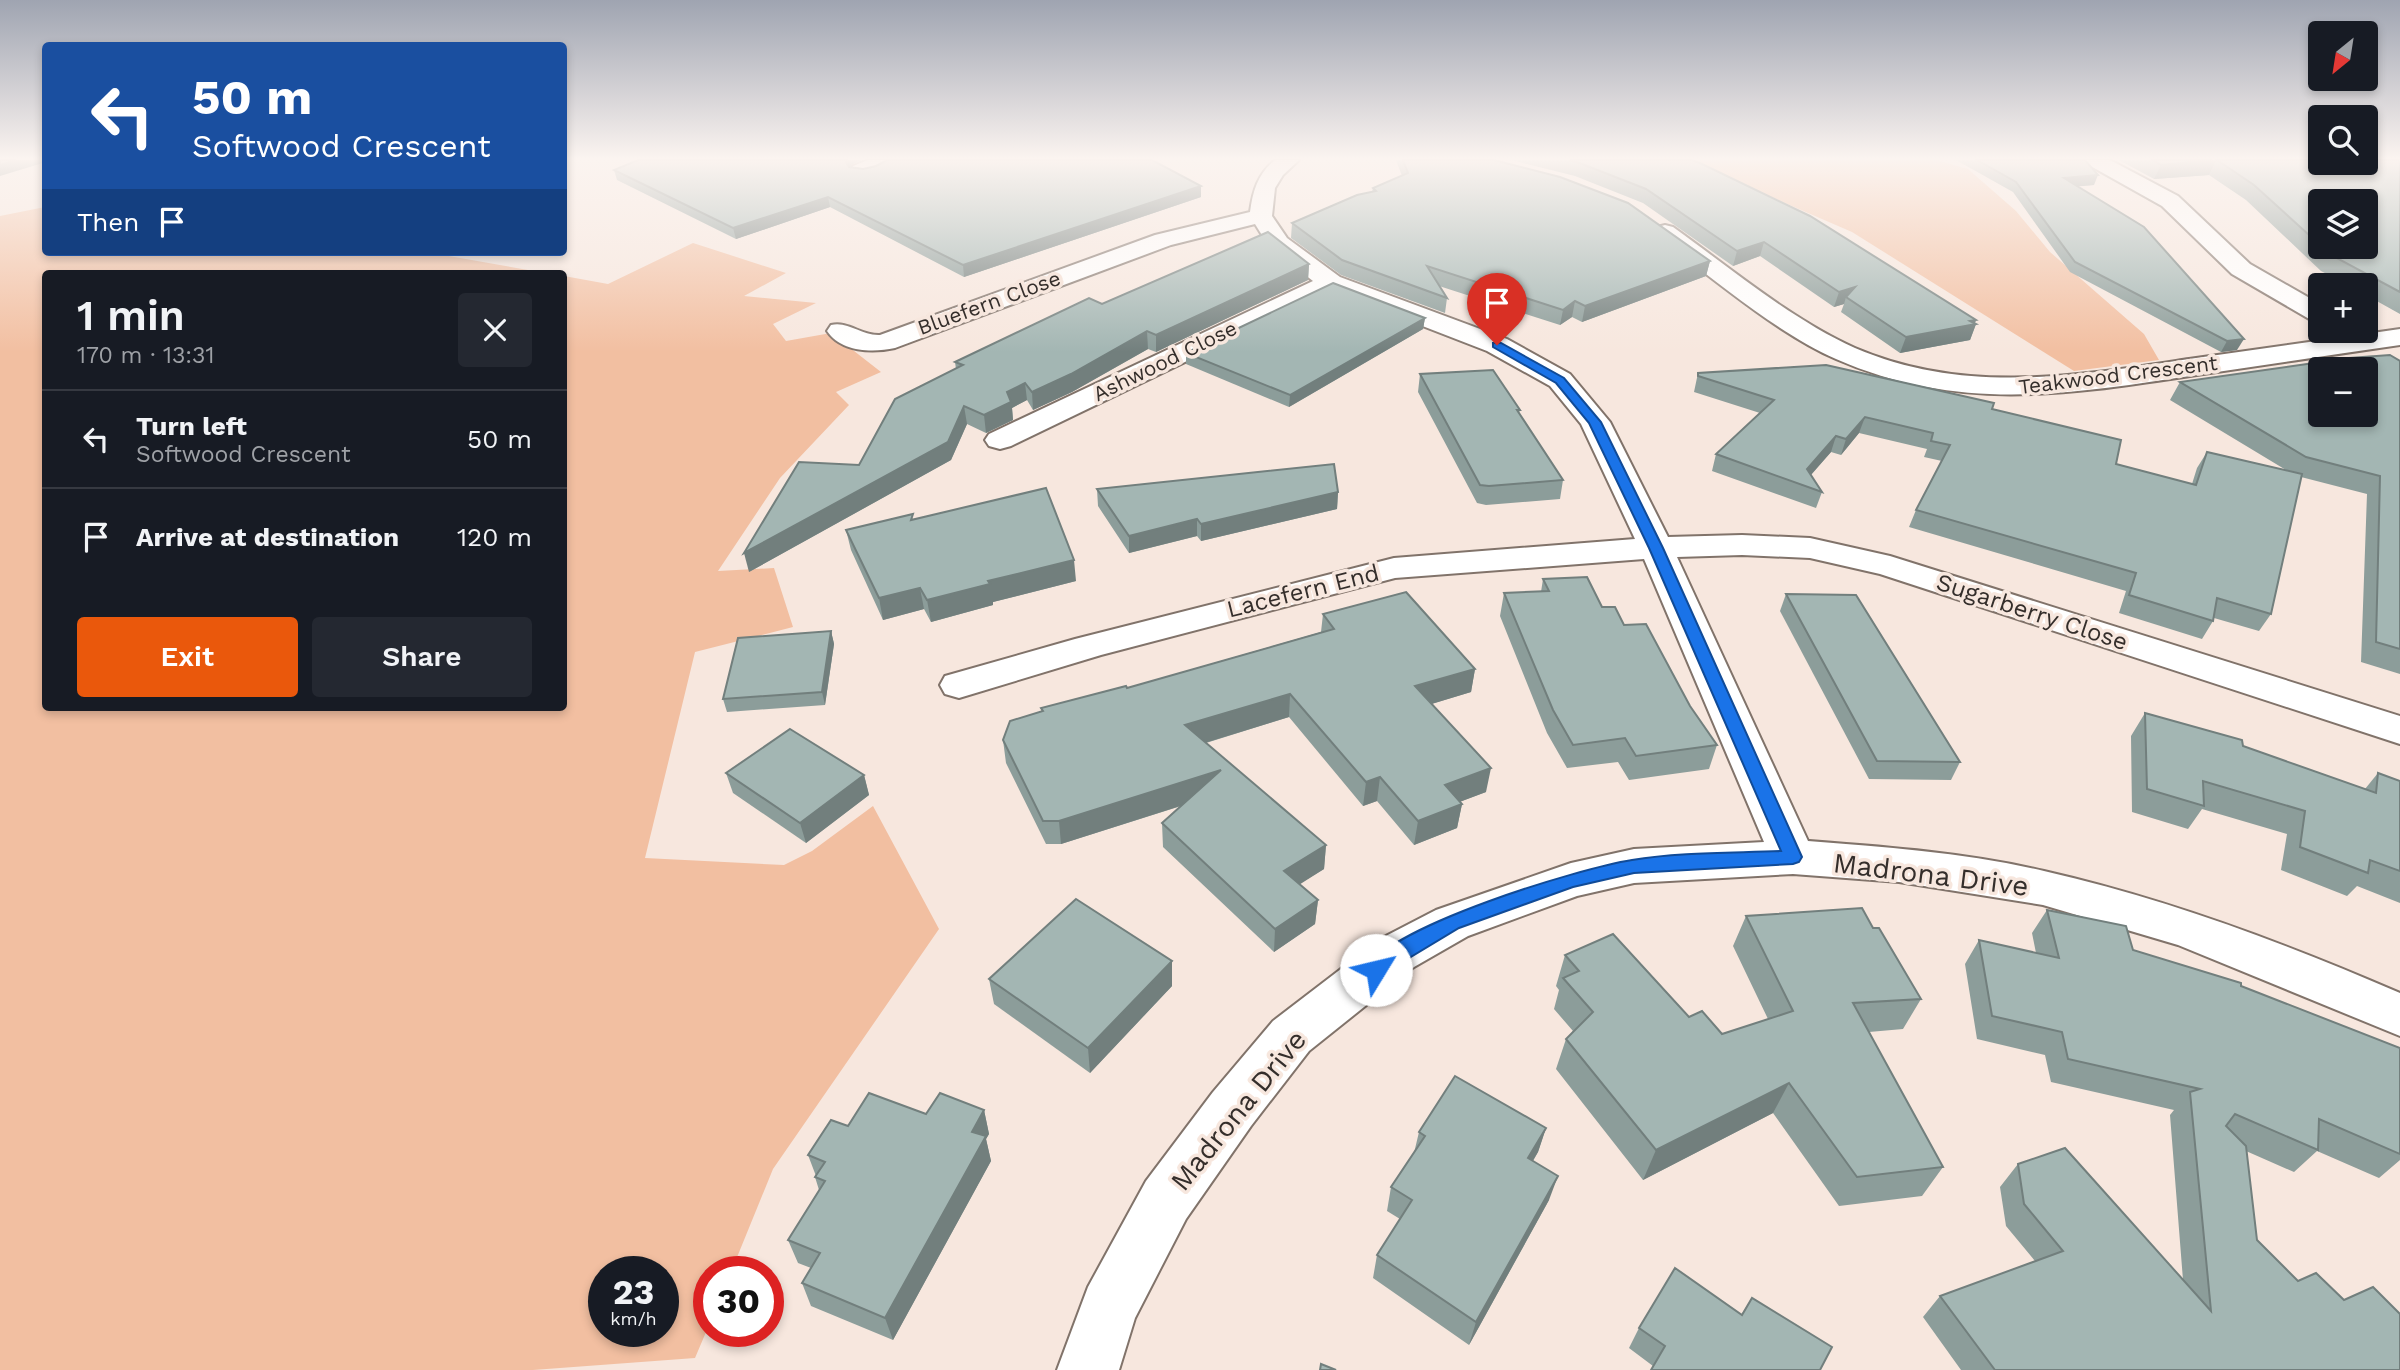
<!DOCTYPE html>
<html lang="en">
<head>
<meta charset="utf-8">
<style>
  body { margin:0; font-family:"Work Sans",sans-serif; background:#242831; color:#f1f3f6; height:100vh; display:flex; flex-direction:column; font-size:26px; white-space:nowrap }
  * { box-sizing:border-box; margin:0 }
  p { font-size:23px; color:#9ea1a6 }
  .icon { flex:none; width:38px; height:38px; fill:none; stroke:currentColor; stroke-width:2; stroke-linecap:round; stroke-linejoin:round }
  .map { position:relative; flex:1; overflow:hidden }
  .details { position:absolute; left:42px; top:270px; width:525px; height:441px; display:flex; flex-direction:column; background:#171b24; border-radius:7px; box-shadow:0 4px 10px #0003 }
  .details>* { flex:none }
  .guide { position:absolute; left:42px; top:42px; width:525px; height:214px; border-radius:7px; box-shadow:0 4px 10px #0003; background:#1a4fa0; color:#fff; overflow:hidden }
  .needle { width:46px; rotate:210deg }
  .controls { position:absolute; left:2308px; top:21px; display:grid; gap:14px }
  .controls a { display:grid; place-items:center; width:70px; height:70px; border-radius:7px; background:#171b24; box-shadow:0 4px 10px #0003; font-size:35px }
  .speed { position:absolute; left:588px; top:1256px; display:flex; gap:14px; font-size:35px; font-weight:700; text-align:center }
  .speed>* { display:grid; place-content:center; width:91px; height:91px; border-radius:50%; background:#171b24; box-shadow:0 4px 10px #0003; line-height:1 }
  .speed small { font-size:18px; font-weight:400 }
  .speed .limit { border:10px solid #d22; background:#fff; color:#111 }
  .pin { position:absolute; display:grid; place-items:center; width:60px; height:60px; color:#fff; margin:-72px -30px; border-radius:50% 50% 50% 0; rotate:-45deg; box-shadow:0 0 7px #0007 }
  .pin .icon { rotate:45deg }
  .me { position:absolute; width:77px; margin:-38px; rotate:54deg; stroke-linejoin:round; filter:drop-shadow(0 0 5px #0008) }
  .turn { display:flex; align-items:center; gap:24px; height:147px; padding:0 35px; font-size:32px }
  .turn .icon { width:91px; height:91px; stroke-width:2.5 }
  .turn b { display:block; font-size:49px; line-height:60px }
  .then { display:flex; align-items:center; height:66px; padding:0 35px; background:#0003; gap:14px; font-size:26px }
  .round { display:grid; place-items:center; flex:none; width:74px; height:74px; border-radius:7px; background:#242831 }
  .headline { display:flex; align-items:center; justify-content:space-between; height:119px; padding:0 35px }
  h1 { font-size:42px; font-weight:600; line-height:52px }
  .primary-button { display:flex; gap:14px; margin-top:auto; padding:14px 35px }
  .primary-button a { flex:1; height:80px; border-radius:7px; background:#ea580c; color:#fff; font-size:28px; font-weight:600; line-height:80px; text-align:center }
  .primary-button a+a { background:#242831; color:#f1f3f6 }
  ul { padding:0; list-style:none }
  li { display:flex; align-items:center; gap:21px; height:98px; padding:0 35px; border-top:2px solid #363941 }
  li div { flex:1 }
  li b { display:block; font-size:26px }
  li em { font-style:normal }
  .map>svg:first-child { display:block }
  .green { fill:#f2bfa1; fill-rule:evenodd }
  .lines { fill:none; stroke-linecap:round; stroke-linejoin:round }
  .minor-casing { stroke:#81736a; stroke-width:4 }
  .minor { fill:#fff; fill-rule:evenodd }
  .wall { fill:#8c9d9a; fill-rule:evenodd }
  .shaded-wall { fill:#727f7d }
  .building { fill:#a3b6b3; stroke:#727f7d; stroke-width:2; fill-rule:evenodd }
  .route { fill:#1a73e8; stroke:#114b97; stroke-width:2 }
  .labels { text-anchor:middle; stroke-width:7; stroke-linejoin:round; paint-order:stroke }
  .far-street-label { font-size:21px; fill:#342e2b; stroke:#f7e7de }
  .street-label { font-size:24px; fill:#342e2b; stroke:#f7e7de }
  .near-street-label { font-size:28px; fill:#342e2b; stroke:#f7e7de }
</style>
</head>
<body>
<div class="map">
<svg width="2400" height="1370" viewBox="0 0 2400 1370">
  <rect width="100%" height="100%" fill="#f7e7de"/>
  <g class="green">
    <polygon points="1678,160 1936,160 1968,169 2016,211 2050,252 2144,334 2159,360 2074,371 1852,232 1741,184"/>
    <path d="M45,207L46,252H426L545,273H46V707H564V276L608,284L693,243L786,273L744,296L816,303L773,324L786,341L831,333L881,372L836,392L849,405L780,478L718,571L774,568L793,627L695,652L645,858L784,865L812,851L873,806L939,929L773,1169L731,1272H709V1325L695,1358L533,1370H0V216ZM604,1272H663V1332H604Z"/>
  </g>
  <g class="lines">
    <g class="minor-casing">
      <g id="minor">
        <path d="M868,160H897C889,171 867,179 853,176L850,171L853,166Z"/>
        <path d="M1275,160H1299L1283,175L1275,188L1272,216L1287,238L1340,277L1507,339L1570,374L1610,422L1668,537L1742,535L1810,538L1890,556L2400,716V744L1880,574L1810,558L1742,555L1677,557L1808,841C1887,847 1967,853 2044,871C2167,899 2285,943 2400,993V1036L2178,945L2043,905L1899,882L1793,874L1634,883L1577,896L1468,936L1414,967L1309,1051L1251,1126L1186,1219L1135,1318L1119,1370H1057L1088,1287L1146,1181L1213,1092L1273,1021L1380,939L1436,910L1571,863L1634,849L1764,842L1644,559L1395,578L1101,655L959,698L945,694L940,685L945,676L1075,639L1394,558L1635,539L1581,424L1550,386L1487,351L1332,291L1011,446L1000,449L989,446L985,440L989,434L1313,281L1270,248L1255,224L1171,245L895,348C872,353 841,352 827,331L831,325C849,321 861,336 880,335L1155,235L1250,212C1253,190 1258,174 1275,160Z"/>
        <polygon points="2084,160 2110,160 2178,196 2250,264 2320,304 2320,322 2311,320 2232,274 2162,206 2087,164"/>
        <path d="M1665,225L1673,227C1729,267 1792,320 1855,348C1965,395 2075,376 2189,359C2260,349 2330,339 2400,329V345C2330,355 2260,366 2190,376C2065,395 1957,412 1836,359C1776,333 1711,276 1657,237L1653,232L1657,227Z"/>
      </g>
    </g>
    <use href="#minor" class="minor"/>
  </g>
  <g class="wall">
    <polygon points="1396,160 1494,160 1710,261 1706,276 1582,322 1572,317 1560,325 1439,286 1447,298 1445,313 1341,275 1291,238 1292,223 1372,192 1373,188 1402,176"/>
    <polygon points="1511,160 1692,160 1976,320 1975,323 1976,324 1970,340 1900,353 1841,312 1844,304 1834,307 1760,256 1733,266 1643,203 1575,176"/>
    <polygon points="1956,160 2085,160 2094,185 2078,186 2237,350 2221,352 2070,272 2013,192"/>
    <path d="M2119,160H2400V314L2366,295V285H2348L2321,271L2246,200L2209,175L2154,179ZM2320,201L2366,247H2320Z"/>
    <polygon points="851,165 850,167 1201,197 964,277 830,207 736,239 617,180 614,170"/>
    <polygon points="1309,264 1308,280 1156,352 1148,349 1072,392 1033,410 1027,400 1012,408 1013,420 986,433 967,424 951,460 749,572 956,369 955,362 1102,304"/>
    <polygon points="1425,318 1423,329 1289,407 1186,364 1186,353"/>
    <polygon points="2400,361 2400,674 2361,662 2367,494 2301,477 2271,614 2259,631 2214,618 2213,621 2202,639 2119,613 2126,591 1909,527 1916,510 1942,461 1924,457 1927,449 1859,433 1841,455 1831,452 1811,475 1822,492 1816,508 1712,471 1716,454 1760,413 1694,392 1698,373 1992,409 2116,464 2192,484 2197,468 2207,452 2286,470 2170,400 2180,382"/>
    <polygon points="1420,374 1520,410 1519,413 1563,480 1560,499 1486,505 1477,503 1418,392"/>
    <polygon points="1097,489 1338,492 1337,509 1201,541 1197,536 1129,553 1098,506"/>
    <polygon points="914,519 1076,581 993,602 993,605 931,622 924,609 883,620 851,550 846,530"/>
    <polygon points="1543,579 1602,607 1624,625 1690,706 1717,745 1709,769 1629,780 1618,762 1567,768 1547,733 1500,616 1504,593 1541,592"/>
    <polygon points="1786,594 1960,762 1951,780 1869,779 1780,611"/>
    <polygon points="1323,614 1475,669 1471,692 1431,704 1486,792 1459,802 1462,804 1457,828 1414,845 1377,801 1363,806 1289,717 1206,743 1326,845 1324,869 1299,884 1318,900 1315,924 1274,952 1163,847 1162,823 1181,806 1061,844 1046,844 1006,763 1003,740 1042,712 1041,708 1127,688 1321,632"/>
    <polygon points="831,631 834,644 825,705 727,712 723,699"/>
    <polygon points="2145,713 2243,746 2365,789 2378,773 2400,781 2400,903 2357,886 2347,896 2281,870 2287,834 2202,809 2188,829 2132,812 2131,736"/>
    <polygon points="726,773 864,775 869,795 806,843 733,793"/>
    <polygon points="2047,910 2133,950 2241,986 2400,1048 2400,1160 2379,1178 2317,1151 2294,1172 2246,1151 2257,1240 2298,1281 2400,1370 1961,1370 1923,1317 1940,1296 2035,1261 2006,1226 2000,1187 2018,1164 2183,1280 2170,1115 2174,1110 2051,1082 2045,1055 1977,1039 1965,964 1979,940 2036,953 2032,933"/>
    <polygon points="1746,916 1873,928 1921,999 1903,1029 1869,1032 1943,1167 1922,1196 1839,1206 1773,1113 1643,1180 1556,1069 1566,1039 1573,1031 1554,1009 1559,990 1556,986 1565,955 1722,1034 1768,1019 1733,946"/>
    <polygon points="1172,961 1172,986 1090,1073 994,1004 989,979"/>
    <polygon points="984,1110 989,1134 986,1139 991,1161 893,1340 811,1306 802,1283 811,1268 798,1263 788,1240 819,1190 815,1177 816,1176 808,1155 926,1114"/>
    <polygon points="1546,1128 1538,1152 1533,1161 1549,1200 1469,1345 1373,1278 1377,1255 1400,1219 1387,1211 1391,1187 1414,1153 1419,1132"/>
    <polygon points="1752,1298 1820,1370 1653,1366 1629,1348 1639,1328 1741,1315"/>
  </g>
  <g class="shaded-wall">
    <polygon points="16,160 46,160 46,162 0,176 0,165"/>
    <polygon points="847,160 861,160 851,165 848,172 846,162"/>
    <polygon points="2216,160 2209,175 2154,179 2161,165"/>
    <polygon points="2098,175 2094,185 2060,188 2064,178"/>
    <polygon points="1201,186 1201,197 964,277 963,265"/>
    <polygon points="828,197 830,207 736,239 733,228"/>
    <polygon points="1764,242 1760,256 1733,266 1737,251"/>
    <polygon points="1710,261 1706,276 1582,322 1585,306"/>
    <polygon points="1309,264 1308,280 1156,352 1156,335"/>
    <polygon points="1855,287 1846,297 1844,304 1834,307 1839,292"/>
    <polygon points="1575,301 1572,317 1560,325 1563,310"/>
    <polygon points="1425,318 1423,329 1289,407 1290,395"/>
    <polygon points="1976,320 1974,325 1976,324 1970,340 1900,353 1906,337"/>
    <polygon points="1147,331 1148,349 1072,392 1033,410 1032,392"/>
    <polygon points="2244,339 2237,350 2221,352 2227,341"/>
    <polygon points="1025,383 1027,400 1012,408 1013,420 986,433 984,415 1007,392"/>
    <polygon points="964,406 967,424 951,460 749,572 744,553"/>
    <polygon points="1865,417 1859,433 1841,455 1846,439"/>
    <polygon points="1836,436 1831,452 1801,486 1807,469"/>
    <polygon points="1338,492 1337,509 1201,541 1201,524"/>
    <polygon points="1197,519 1197,536 1129,553 1129,536"/>
    <polygon points="1074,560 1076,581 993,602 993,605 931,622 927,600 988,581"/>
    <polygon points="920,588 924,609 883,620 879,598"/>
    <polygon points="831,631 834,644 825,705 822,692"/>
    <polygon points="1475,669 1471,692 1412,710 1415,686"/>
    <polygon points="1290,694 1289,717 1185,749 1185,725"/>
    <polygon points="1491,768 1486,792 1441,809 1445,785"/>
    <polygon points="1221,770 1221,793 1061,844 1059,821"/>
    <polygon points="864,775 869,795 806,843 800,823"/>
    <polygon points="1380,777 1377,801 1363,806 1366,782"/>
    <polygon points="1462,804 1457,828 1414,845 1418,821"/>
    <polygon points="1326,845 1324,869 1283,895 1284,871"/>
    <polygon points="1318,900 1315,924 1274,952 1275,929"/>
    <polygon points="1172,961 1172,986 1090,1073 1088,1048"/>
    <polygon points="1789,1083 1773,1113 1643,1180 1656,1150"/>
    <polygon points="984,1110 989,1134 986,1139 991,1161 893,1340 885,1318 972,1132"/>
    <polygon points="1546,1128 1538,1152 1520,1182 1528,1158"/>
    <polygon points="1558,1176 1549,1200 1469,1345 1476,1322"/>
  </g>
  <g class="building">
    <polygon points="0,160 16,160 0,165"/>
    <polygon points="638,160 847,160 846,162 849,167 863,169 876,166 887,160 1152,160 1201,186 963,265 828,197 733,228 614,170"/>
    <polygon points="1403,160 1494,160 1560,177 1628,203 1710,261 1585,306 1575,301 1563,310 1427,266 1447,298 1342,260 1292,223 1357,195 1376,191 1373,188 1408,173"/>
    <polygon points="1570,160 1692,160 1700,163 1810,216 1976,320 1970,321 1976,324 1906,337 1846,297 1855,287 1839,292 1764,242 1737,251 1646,189 1577,162"/>
    <polygon points="1977,160 2085,160 2098,175 2064,178 2144,227 2244,339 2227,341 2075,262 2016,182"/>
    <polygon points="2153,160 2212,160 2161,165"/>
    <polygon points="2217,160 2320,160 2320,163 2366,163 2366,160 2400,160 2400,292 2331,255 2322,247 2366,247 2366,201 2320,201 2320,245 2254,185"/>
    <polygon points="1268,232 1309,264 1156,335 1147,331 1071,374 1032,392 1025,383 1007,392 1011,402 984,415 964,406 948,442 744,553 799,462 859,465 895,399 963,365 955,362 1089,298 1102,304"/>
    <polygon points="1333,283 1425,318 1290,395 1186,353"/>
    <path d="M2390,355L2400,361V649L2376,642L2380,476L2306,457L2180,382L2349,358ZM2320,369H2366V415H2320Z"/>
    <polygon points="1826,365 1994,403 1992,409 2121,440 2116,464 2196,485 2207,452 2302,474 2271,614 2217,598 2213,621 2129,595 2136,573 1916,510 1950,445 1931,441 1933,433 1865,417 1846,439 1836,436 1807,469 1822,492 1716,454 1774,400 1698,376 1698,373"/>
    <polygon points="1493,370 1520,410 1517,410 1563,480 1489,486 1480,485 1420,374"/>
    <polygon points="1334,464 1338,492 1201,524 1197,519 1129,536 1097,489"/>
    <polygon points="1046,488 1074,560 988,581 990,584 927,600 920,588 879,598 846,530 913,514 911,520"/>
    <polygon points="1587,577 1602,607 1615,607 1624,625 1646,624 1690,706 1717,745 1636,756 1625,738 1573,745 1553,710 1504,593 1549,591 1543,579"/>
    <polygon points="1406,592 1475,669 1415,686 1491,768 1445,785 1462,804 1418,821 1380,777 1366,782 1290,694 1185,725 1326,845 1284,871 1318,900 1275,929 1162,823 1221,770 1059,821 1043,821 1003,740 1010,721 1043,711 1041,708 1126,686 1127,688 1334,629 1323,614"/>
    <polygon points="1786,594 1856,595 1960,762 1877,761"/>
    <polygon points="831,631 822,692 723,699 738,638"/>
    <polygon points="2145,713 2242,740 2243,746 2376,793 2378,773 2400,781 2400,871 2370,860 2368,873 2300,847 2305,811 2203,781 2204,806 2147,789"/>
    <polygon points="790,729 864,775 800,823 726,773"/>
    <polygon points="1076,899 1172,961 1088,1048 989,979"/>
    <polygon points="1862,908 1873,928 1879,928 1921,999 1853,1003 1943,1167 1857,1177 1789,1083 1656,1150 1566,1039 1593,1012 1563,978 1579,971 1565,955 1613,934 1689,1017 1702,1011 1722,1034 1793,1011 1746,916"/>
    <polygon points="2047,910 2126,926 2133,950 2241,983 2241,986 2400,1048 2400,1154 2319,1119 2318,1150 2235,1114 2226,1126 2246,1146 2257,1240 2298,1281 2316,1273 2344,1300 2373,1287 2400,1314 2400,1370 1995,1370 1940,1296 2063,1251 2024,1204 2018,1164 2065,1148 2211,1311 2190,1092 2200,1089 2068,1059 2062,1032 1992,1016 1979,940 2059,958"/>
    <polygon points="1455,1076 1546,1128 1528,1158 1558,1176 1476,1322 1377,1255 1412,1200 1391,1187 1425,1136 1419,1132"/>
    <polygon points="869,1093 926,1114 940,1093 984,1110 972,1132 986,1136 885,1318 802,1283 820,1253 788,1240 825,1181 815,1177 825,1162 808,1155 831,1120 848,1126"/>
    <polygon points="1675,1268 1742,1315 1752,1298 1832,1347 1820,1370 1651,1370 1665,1346 1639,1328"/>
    <polygon points="1321,1364 1336,1370 1320,1370"/>
  </g>
  <linearGradient id="sky" x2="0" y2="1"><stop stop-color="#9fa4b1"/><stop offset="0.45" stop-color="#fbf4f0"/><stop offset="1" stop-color="#fbf4f0" stop-opacity="0"/></linearGradient>
  <rect width="2400" height="352" fill="url(#sky)"/>
  <path class="route" d="M1493,343H1501L1564,378L1601,422L1663,548L1802,857L1799,862L1793,864L1634,873L1573,887L1459,928L1376,978L1369,976L1366,970C1388,926 1581,868 1632,860C1678,852 1734,853 1781,851L1649,548L1589,423L1556,383L1493,347Z"/>
  <g class="labels">
    <g class="far-street-label">
      <text transform="translate(989 303) rotate(-20)" y="7">Bluefern Close</text>
      <text transform="translate(1165 361) rotate(-26)" y="7">Ashwood Close</text>
      <text transform="translate(2118 375) rotate(-7)" y="7">Teakwood Crescent</text>
    </g>
    <g class="street-label">
      <text transform="translate(1303 591) rotate(-14)" y="8">Lacefern End</text>
      <text transform="translate(2032 612) rotate(18)" y="8">Sugarberry Close</text>
    </g>
    <g class="near-street-label">
      <text transform="translate(1931 874) rotate(7)" y="10">Madrona Drive</text>
      <text transform="translate(1238 1110) rotate(-51)" y="10">Madrona Drive</text>
    </g>
  </g>
</svg>
<div class="controls">
<a><svg class="needle" viewBox="-14 -14 28 28"><path d="M0-13l5 13h-10z" fill="#e53935"/><path d="M0 13l5-13h-10z" fill="#9ea1a6"/></svg></a>
<a><svg class="icon" aria-label="search" viewBox="0 0 24 24"><circle cx="10" cy="10" r="6"/><path d="M15 15l6 6"/></svg></a>
<a><svg class="icon" aria-label="layers" viewBox="0 0 24 24"><path d="M12 4l9 5-9 5-9-5zM3 14l9 5 9-5"/></svg></a>
<a>+</a>
<a>−</a>
</div>
<div class="speed"><div>23<small>km/h</small></div><div class="limit">30</div></div>
<div class="pin" style="left:1497px;top:345px;background:#d93025"><svg class="icon" aria-label="arrive" viewBox="0 0 24 24"><path d="M6 21V4h12l-3 4 3 4H6"/></svg></div>
<svg class="me" style="left:1376px;top:970px" viewBox="-20 -20 40 40"><circle r="19" fill="#fff"/><path d="M0-13L10 11 0 6-10 11z" fill="#1a73e8"/></svg>
<div class="guide">
<div class="turn"><svg class="icon" aria-label="left" viewBox="0 0 24 24"><path d="M17 20v-9H6M10 6l-5 5 5 5"/></svg><div><b>50 m</b>Softwood Crescent</div></div>
<div class="then">Then<svg class="icon" aria-label="arrive" viewBox="0 0 24 24"><path d="M6 21V4h12l-3 4 3 4H6"/></svg></div>
</div>
<section class="details">
<div class="headline"><div><h1>1 min</h1><p>170 m · 13:31</p></div><a class="round"><svg class="icon" aria-label="close" viewBox="0 0 24 24"><path d="M6 6l12 12M18 6L6 18"/></svg></a></div>
<ul>
<li><svg class="icon" aria-label="left" viewBox="0 0 24 24"><path d="M17 20v-9H6M10 6l-5 5 5 5"/></svg><div><b>Turn left</b><p>Softwood Crescent</p></div><em>50 m</em></li>
<li><svg class="icon" aria-label="arrive" viewBox="0 0 24 24"><path d="M6 21V4h12l-3 4 3 4H6"/></svg><div><b>Arrive at destination</b></div><em>120 m</em></li>
</ul>
<div class="primary-button"><a>Exit</a><a>Share</a></div>
</section>
</div>
</body>
</html>
